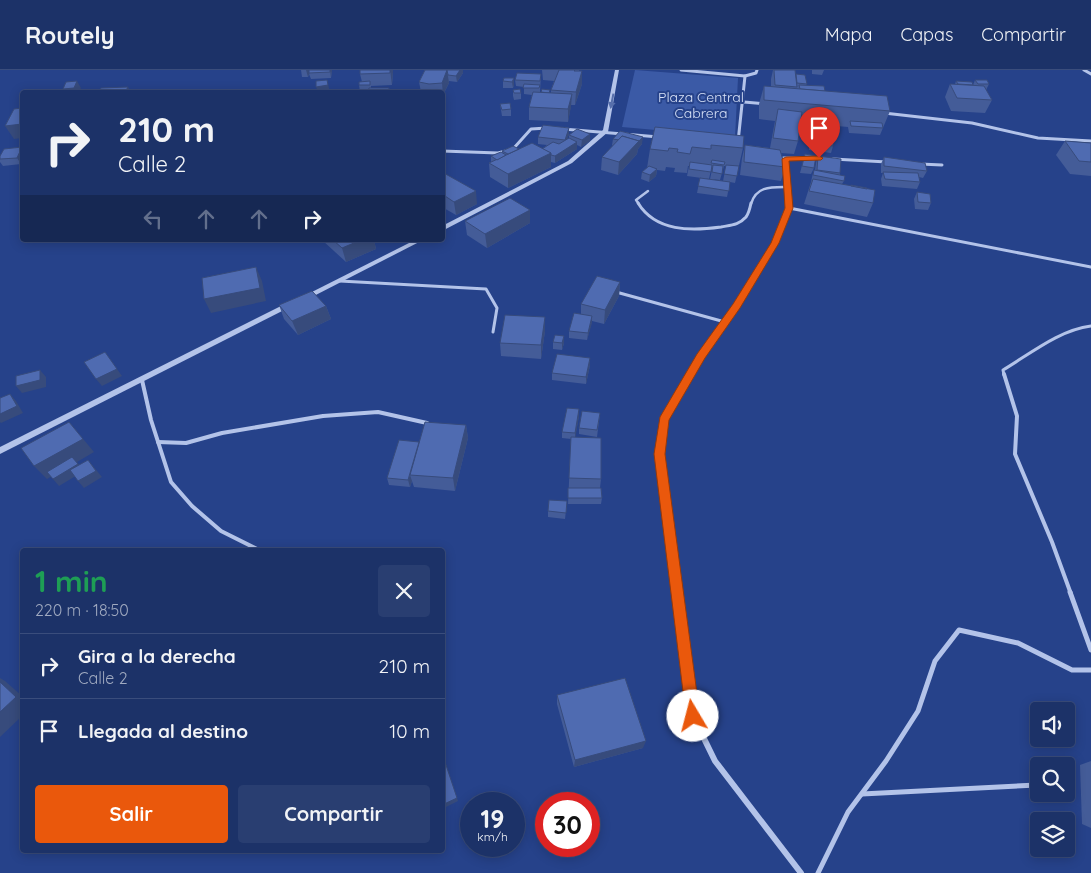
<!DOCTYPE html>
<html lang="es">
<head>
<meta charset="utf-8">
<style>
  body { margin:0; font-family:Quicksand,sans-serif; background:#293e71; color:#f1f3f6; height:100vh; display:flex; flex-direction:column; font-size:19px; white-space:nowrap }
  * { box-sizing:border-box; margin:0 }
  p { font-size:16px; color:#a0aac0 }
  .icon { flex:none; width:28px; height:28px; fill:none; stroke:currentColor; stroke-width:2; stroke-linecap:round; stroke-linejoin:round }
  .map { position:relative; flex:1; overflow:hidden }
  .details { position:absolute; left:20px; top:478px; width:425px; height:305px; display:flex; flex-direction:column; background:#1c3268; border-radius:5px; box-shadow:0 2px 12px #0003,0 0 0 1px #3a4d7c }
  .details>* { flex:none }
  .guide { position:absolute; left:20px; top:20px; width:425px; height:152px; border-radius:5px; box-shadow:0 2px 12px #0003,0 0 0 1px #3a4d7c; background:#1c3268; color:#f1f3f6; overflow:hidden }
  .fabs { position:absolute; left:1030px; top:632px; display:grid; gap:10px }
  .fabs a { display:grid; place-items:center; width:45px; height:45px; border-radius:5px; background:#1c3268; box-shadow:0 2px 12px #0003,0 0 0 1px #3a4d7c; font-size:25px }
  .speed { position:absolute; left:460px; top:722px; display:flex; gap:10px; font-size:25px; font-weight:700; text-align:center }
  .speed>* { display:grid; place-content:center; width:65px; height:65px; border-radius:50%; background:#1c3268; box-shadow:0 2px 12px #0003,0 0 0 1px #3a4d7c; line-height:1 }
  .speed small { font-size:12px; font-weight:400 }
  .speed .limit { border:8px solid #d22; background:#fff; color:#111 }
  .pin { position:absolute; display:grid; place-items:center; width:42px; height:42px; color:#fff; margin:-51px -21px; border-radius:50% 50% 50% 0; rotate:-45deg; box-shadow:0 0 5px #0007 }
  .pin .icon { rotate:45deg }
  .me { position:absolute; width:55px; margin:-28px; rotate:352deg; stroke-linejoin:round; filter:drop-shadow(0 0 4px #0008) }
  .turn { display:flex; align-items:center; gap:18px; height:105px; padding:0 15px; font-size:22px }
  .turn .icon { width:65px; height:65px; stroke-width:2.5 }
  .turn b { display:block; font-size:35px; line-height:42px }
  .lanes { display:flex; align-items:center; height:48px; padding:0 15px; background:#0003; justify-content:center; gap:25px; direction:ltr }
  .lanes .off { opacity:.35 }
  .round { display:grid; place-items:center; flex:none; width:52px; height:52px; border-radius:5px; background:#293e71 }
  .overview { display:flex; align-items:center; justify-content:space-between; height:85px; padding:0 15px }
  h1 { font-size:30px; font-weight:700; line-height:38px; color:#1e9e55 }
  .button { display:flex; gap:10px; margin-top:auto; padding:10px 15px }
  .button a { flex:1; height:58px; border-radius:5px; background:#ea580c; color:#fff; font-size:20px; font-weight:700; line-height:58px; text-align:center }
  .button a+a { background:#293e71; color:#f1f3f6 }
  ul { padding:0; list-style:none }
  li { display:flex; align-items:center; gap:15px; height:65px; padding:0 15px; border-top:1px solid #3a4d7c }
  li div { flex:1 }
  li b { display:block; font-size:19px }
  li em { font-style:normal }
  header { display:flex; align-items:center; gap:30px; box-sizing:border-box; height:70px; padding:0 25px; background:#1c3268; border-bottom:1px solid #3a4d7c }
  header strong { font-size:24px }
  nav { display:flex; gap:28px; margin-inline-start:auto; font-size:18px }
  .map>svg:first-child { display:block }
  .green { fill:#3b5aa6 }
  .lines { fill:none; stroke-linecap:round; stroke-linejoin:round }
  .service-far3 { stroke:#b3c3e9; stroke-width:2.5 }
  .service-far2 { stroke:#b3c3e9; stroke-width:3 }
  .service-far1 { stroke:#b3c3e9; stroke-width:4 }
  .service { stroke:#b3c3e9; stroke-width:5 }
  .minor-far3 { stroke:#b3c3e9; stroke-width:3 }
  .minor-far2 { stroke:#b3c3e9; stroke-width:4 }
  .minor-far1 { stroke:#b3c3e9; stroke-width:5 }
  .minor { stroke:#b3c3e9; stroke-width:6 }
  .tertiary { fill:#b3c3e9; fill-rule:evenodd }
  .wall { fill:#445c98 }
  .shaded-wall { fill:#374b7c }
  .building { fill:#4f6bb1; stroke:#374b7c }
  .oneway { fill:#576fab }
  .route { fill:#ea580c; stroke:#983908 }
  .labels { text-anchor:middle; stroke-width:4; stroke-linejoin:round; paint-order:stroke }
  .far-park-label { font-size:14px; fill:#d7e1f7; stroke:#26428a }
</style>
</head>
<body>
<header>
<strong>Routely</strong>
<nav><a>Mapa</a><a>Capas</a><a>Compartir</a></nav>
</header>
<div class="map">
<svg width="1091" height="803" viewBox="0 0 1091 803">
  <rect width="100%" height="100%" fill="#26428a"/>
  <polygon class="green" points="635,0 738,8 735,67 622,57"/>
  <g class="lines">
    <g class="service-far3">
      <polyline points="639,134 636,130 648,121"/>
      <path d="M751,134C756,116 771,117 787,117"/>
    </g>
    <g class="service-far2">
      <path d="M638,133C656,162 691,161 721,157C731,155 739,155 746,147C749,143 750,138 751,133"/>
      <polyline points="789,138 1091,197"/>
      <polyline points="340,211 486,219 497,238 493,262"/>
      <polyline points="616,222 725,252"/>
      <path d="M1004,305L1003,300C1030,284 1059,260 1091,256"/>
    </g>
    <g class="service-far1">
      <polyline points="1004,304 1017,346 1015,384 1052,472 1071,524"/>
      <polyline points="142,310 151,350 171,412 192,436 221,461 259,480"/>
      <polyline points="158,372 186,373 222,363 323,346 378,342 427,353"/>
    </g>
    <g class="service">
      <polyline points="1070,522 1091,580"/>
      <polyline points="862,724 1037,715"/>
      <polyline points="818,803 848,742 886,691 918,641 935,591 959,560 1018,573 1072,600 1091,600"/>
    </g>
    <g class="minor-far3">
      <polyline points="681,0 745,6 756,3 757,0"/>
      <polyline points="1084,0 1091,4"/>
      <polyline points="744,32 766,34"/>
      <polyline points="884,43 972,53 1038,68 1091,71"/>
      <polyline points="563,59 659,67"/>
      <polyline points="738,72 745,6"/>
      <polyline points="442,81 498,83 513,79 531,59 547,58"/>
      <polyline points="783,88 809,88"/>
      <polyline points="785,89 789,134"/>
      <polyline points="833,89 887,92"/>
      <polyline points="920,94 942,95"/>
    </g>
    <polyline class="minor-far2" points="690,305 775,173 789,138 789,133"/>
    <polyline class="minor-far1" points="677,524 659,384 664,349 691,304"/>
    <polyline class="minor" points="677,522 693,646 715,691 801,803"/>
    <g class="tertiary">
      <polygon points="615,0 619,0 608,62 572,93 442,161 442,156 568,91 603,60"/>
      <polygon points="415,170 423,170 306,230 302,230 300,228"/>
      <polygon points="287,233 293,233 294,235 0,384 0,377"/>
    </g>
  </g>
  <g class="wall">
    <polygon points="301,0 332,0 331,8 311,9 309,4 308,7 302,7"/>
    <polygon points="425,0 463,3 457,12 449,11 449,13 443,25 442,26 442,22 421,22 419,12"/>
    <polygon points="542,0 579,0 579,1 582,1 582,14 575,35 571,35 568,52 529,50 529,37 532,25 524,24 524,17 516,16 515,10 541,4 540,22 551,23 551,20 554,11 543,10"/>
    <polygon points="773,0 795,0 796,5 807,14 806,15 890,41 880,65 849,63 848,57 801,53 798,71 794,84 781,83 785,97 781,111 740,105 742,88 745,75 770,78 775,51 759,49 759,34 764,16 771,16 771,9"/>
    <polygon points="812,0 824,0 822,5 812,4"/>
    <polygon points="393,2 392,15 371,16 371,18 389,18 390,22 368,22 368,21 360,22 359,15 362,12 360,4"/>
    <polygon points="514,8 514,15 513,18 503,18 503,11"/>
    <polygon points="975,10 989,14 986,20 992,30 985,43 951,41 945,27 950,14 955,14 956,11 973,15"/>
    <polygon points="513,20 521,23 521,29 514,30 513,26"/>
    <polygon points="500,34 511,39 511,46 502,46"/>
    <polygon points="655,57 743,78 735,113 730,112 727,127 697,123 700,108 723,111 726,96 724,96 720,110 710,109 712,100 711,100 709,109 687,106 689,96 688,96 687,103 674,102 675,98 666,97 665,101 657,100 656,106 649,112 641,109 642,102 647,98 650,79"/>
    <polygon points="569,64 567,69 569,69 569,65 590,64 590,71 581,77 577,75 577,79 555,93 551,92 551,97 508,118 490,107 489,93 491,92 491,86 502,83 502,81 519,79 542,79 547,75 538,74 538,67"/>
    <polygon points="812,64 833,76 831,83 809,80 809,71"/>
    <polygon points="613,69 642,74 638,79 637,84 618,105 601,100 602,87 613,76 612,75"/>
    <polygon points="1065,71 1091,73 1091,106 1070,104 1056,85"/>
    <polygon points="22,77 21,94 3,96 0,92 0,86"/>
    <polygon points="805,84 814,98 811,104 800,103"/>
    <polygon points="818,86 840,103 840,105 844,111 842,114 867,119 873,133 867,147 804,134 811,112 812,107 814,100 815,100 816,93"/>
    <polygon points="884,87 927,101 923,108 919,107 920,112 917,119 882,116 881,109 883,103 881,103 881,94"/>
    <polygon points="442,102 477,134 456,145 442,137"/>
    <polygon points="917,122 931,133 928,140 915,139 914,129"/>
    <polygon points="530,140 530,153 487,178 467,165 465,151"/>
    <polygon points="322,170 374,170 376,179 346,192"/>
    <polygon points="620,212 619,226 604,254 592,251 587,270 569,268 569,261 581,244 581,234"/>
    <polygon points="279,235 326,236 331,249 298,265 284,249"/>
    <polygon points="545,261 541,289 501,286 500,273"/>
    <polygon points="553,272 564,273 562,280 553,279"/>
    <polygon points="590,288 590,295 586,314 552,310 552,303"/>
    <polygon points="600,343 597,367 579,364 579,358"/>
    <polygon points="579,346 575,367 601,409 600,418 602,428 601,434 568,434 571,369 562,368 562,362"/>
    <polygon points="466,355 468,368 455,421 414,417 412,411 410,417 389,415 387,408 419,372"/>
    <polygon points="567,431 565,449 548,447 548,441"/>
    <polygon points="557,625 643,678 574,697 557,634"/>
    <polygon points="1091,691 1091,758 1082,754 1080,695"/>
  </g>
  <g class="shaded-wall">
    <polygon points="306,0 309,0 310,2 308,7"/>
    <polygon points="330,0 332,0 332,1 331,8"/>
    <polygon points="390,0 393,0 393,2 392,15"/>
    <polygon points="447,0 449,13 443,25 442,13"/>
    <polygon points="460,0 463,0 463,3 457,12 456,6"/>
    <polygon points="582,1 582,14 575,35 576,22"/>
    <polygon points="514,8 514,15 513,18 512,12"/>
    <polygon points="327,10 330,22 318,22 316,17"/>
    <polygon points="77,11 81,18 78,22 65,22 63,19"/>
    <polygon points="128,17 131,22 125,22"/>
    <polygon points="572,24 571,37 568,52 568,39"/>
    <polygon points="22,54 22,68 14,69 5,56"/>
    <polygon points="569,58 569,64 565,77 565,70"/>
    <polygon points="590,64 590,71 581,77 582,70"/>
    <polygon points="643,67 642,74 638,79 637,84 618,105 619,92 639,71"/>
    <polygon points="577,72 577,79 555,93 555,86"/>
    <polygon points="22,78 22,92 21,94 17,88"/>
    <polygon points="551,83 551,97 508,118 508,104"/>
    <polygon points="657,99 656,106 649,112 650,105"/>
    <polygon points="476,121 477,134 456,145 454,132"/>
    <polygon points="530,140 530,153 487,178 485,164"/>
    <polygon points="361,170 374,170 376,179 346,192 342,178"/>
    <polygon points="256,197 262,211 266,231 211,243 204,229"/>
    <polygon points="620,212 619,226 604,254 605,240"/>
    <polygon points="326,236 331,249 298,265 292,251"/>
    <polygon points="592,246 592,253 587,270 588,263"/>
    <polygon points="545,247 545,261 541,289 541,275"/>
    <polygon points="564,266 564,273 562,280 562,273"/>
    <polygon points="590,288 590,295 586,314 586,307"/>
    <polygon points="117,299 122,306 102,316 96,309"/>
    <polygon points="40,300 46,307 46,317 22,323 16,316"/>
    <polygon points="10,324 16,331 23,343 1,353 0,352 0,344"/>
    <polygon points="579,339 579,346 575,370 575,363"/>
    <polygon points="69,352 94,382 77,392 84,401 59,416 53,409 76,392 47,409 34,396"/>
    <polygon points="466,355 468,368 455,421 453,408"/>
    <polygon points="88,390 102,407 84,418 78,411"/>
    <polygon points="410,405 412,411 410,417 408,410"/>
    <polygon points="0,608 5,611 22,626 22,646 0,667"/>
    <polygon points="646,671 643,678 574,697 575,690"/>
    <polygon points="444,689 458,731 442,739 442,735"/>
  </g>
  <g class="building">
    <polygon points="309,0 330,0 330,2 309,3"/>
    <polygon points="360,0 390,0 390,3 360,4"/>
    <polygon points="425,0 447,0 442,13 429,14 419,12"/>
    <polygon points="447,0 460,0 456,6 448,5"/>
    <polygon points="559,0 575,0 574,1 582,1 576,22 551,20"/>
    <polygon points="774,0 795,0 797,17 775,15"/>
    <polygon points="517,3 541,4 540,11 515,10"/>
    <polygon points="796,4 805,5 807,14 797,13"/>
    <polygon points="504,8 514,8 512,12 503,11"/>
    <polygon points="327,10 328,15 316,17 316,11"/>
    <polygon points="975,10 987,10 989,14 978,14"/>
    <polygon points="77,11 74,18 63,19 66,12"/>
    <polygon points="370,11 370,15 359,15 359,12"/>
    <polygon points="956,11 972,12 973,15 958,14"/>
    <polygon points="524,14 540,15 539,18 523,18"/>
    <polygon points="950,14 984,16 992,30 957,28"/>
    <polygon points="799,15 824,16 825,21 800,19"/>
    <polygon points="764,16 887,26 890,41 764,30"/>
    <polygon points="128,17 125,22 98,22 101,18"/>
    <polygon points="369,18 389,18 388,22 368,22"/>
    <polygon points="520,19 521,23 514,23 513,20"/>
    <polygon points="542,19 550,20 549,23 541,22"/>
    <polygon points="533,22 572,24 568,39 529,37"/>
    <polygon points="510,33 511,39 502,40 500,34"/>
    <polygon points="22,38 22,54 5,56 14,39"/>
    <polygon points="778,39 802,42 798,71 773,68"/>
    <polygon points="850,51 882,53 883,58 851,56"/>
    <polygon points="543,55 569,58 565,70 538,67"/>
    <polygon points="655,57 744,66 743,78 711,75 711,79 692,77 690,84 677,82 678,79 669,78 668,81 650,79"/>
    <polygon points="577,59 590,64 582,70 569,65"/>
    <polygon points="620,61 643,67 638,72 639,71 622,66 619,70 613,69"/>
    <polygon points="812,64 833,66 833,76 811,73"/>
    <polygon points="622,66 639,71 619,92 602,87"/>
    <polygon points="569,68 577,72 555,86 551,85 551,83 542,79 553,72 559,74"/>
    <polygon points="1065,71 1091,73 1091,92 1079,91"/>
    <polygon points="532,73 551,83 508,104 489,93"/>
    <polygon points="745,75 780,80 785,97 744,92"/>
    <polygon points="513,76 519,79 508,84 502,81"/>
    <polygon points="22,77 17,88 0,89 0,86 4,79"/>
    <polygon points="501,82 506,85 497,90 491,86"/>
    <polygon points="805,84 816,86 814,98 802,96"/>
    <polygon points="818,86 841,89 840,103 817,100"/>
    <polygon points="884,87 925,93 927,101 884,96"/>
    <polygon points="712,90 725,92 724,95 711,93"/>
    <polygon points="690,92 712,95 711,102 689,99"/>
    <polygon points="713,95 723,96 722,104 712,102"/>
    <polygon points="726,95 739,96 737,106 724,104"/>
    <polygon points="649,96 657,99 650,105 642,102"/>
    <polygon points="814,100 845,106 844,111 813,105"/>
    <polygon points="442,102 476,121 454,132 442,124"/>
    <polygon points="883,102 918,103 920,112 885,109"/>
    <polygon points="700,108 730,112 729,121 698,116"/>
    <polygon points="813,109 875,120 873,133 809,121"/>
    <polygon points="851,115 867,118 867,119 851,116"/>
    <polygon points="917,122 930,124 931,133 918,132"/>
    <polygon points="510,128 530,140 485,164 465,151"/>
    <polygon points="333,170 361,170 342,178"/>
    <polygon points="256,197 260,218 204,229 202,208"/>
    <polygon points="597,206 620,212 605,240 581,234"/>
    <polygon points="312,221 326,236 292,251 279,235"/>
    <polygon points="574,243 592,246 588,263 569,261"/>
    <polygon points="505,245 545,247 541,275 500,273"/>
    <polygon points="555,265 564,266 562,273 553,272"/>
    <polygon points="105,282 117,299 96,309 84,292"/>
    <polygon points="557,284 590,288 586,307 552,303"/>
    <polygon points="40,300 40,310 16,316 16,306"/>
    <polygon points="10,324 17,336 0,344 0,328"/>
    <polygon points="567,338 579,339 575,363 562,362"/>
    <polygon points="582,341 600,343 597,360 579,358"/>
    <polygon points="69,352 83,369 34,396 21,378"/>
    <polygon points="425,352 466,355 453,408 410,405"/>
    <polygon points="571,367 601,368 601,409 569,408"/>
    <polygon points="399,370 419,372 408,410 387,408"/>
    <polygon points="72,387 78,394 53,409 47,402"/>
    <polygon points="88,390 96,401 78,411 70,400"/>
    <polygon points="568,418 601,418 602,428 568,428"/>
    <polygon points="549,430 567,431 566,443 548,441"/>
    <polygon points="625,608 646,671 575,690 557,625"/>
    <polygon points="0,612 16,627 0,642"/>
    <polygon points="444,689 457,728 442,735 442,690"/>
  </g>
  <defs><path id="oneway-solid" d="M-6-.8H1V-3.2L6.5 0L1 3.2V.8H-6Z" transform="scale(1.25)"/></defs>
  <use class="oneway" href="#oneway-solid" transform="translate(612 31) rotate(101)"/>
  <polygon class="route" points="819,86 823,88 821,90 789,91 793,138 779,173 740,238 705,288 669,350 665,384 700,646 698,651 693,653 688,651 686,646 654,384 660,347 697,284 733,234 771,173 785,138 782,89 786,87"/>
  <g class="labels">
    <g class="far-park-label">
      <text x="701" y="32">Plaza Central<tspan x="701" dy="16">Cabrera</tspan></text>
    </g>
  </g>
</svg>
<div class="fabs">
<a><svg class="icon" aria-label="sound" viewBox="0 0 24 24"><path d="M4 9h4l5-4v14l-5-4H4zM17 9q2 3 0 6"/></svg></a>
<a><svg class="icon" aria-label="search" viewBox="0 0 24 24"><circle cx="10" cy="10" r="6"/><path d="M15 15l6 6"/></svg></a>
<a><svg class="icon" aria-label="layers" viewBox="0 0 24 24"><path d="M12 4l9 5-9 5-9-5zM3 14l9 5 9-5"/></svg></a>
</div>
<div class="speed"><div>19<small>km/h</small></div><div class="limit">30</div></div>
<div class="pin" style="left:819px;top:88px;background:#d93025"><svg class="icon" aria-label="arrive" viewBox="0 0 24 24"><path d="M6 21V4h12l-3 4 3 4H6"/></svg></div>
<svg class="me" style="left:693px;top:646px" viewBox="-20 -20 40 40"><circle r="19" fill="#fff"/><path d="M0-13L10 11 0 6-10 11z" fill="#ea580c"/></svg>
<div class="guide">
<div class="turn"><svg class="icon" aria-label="right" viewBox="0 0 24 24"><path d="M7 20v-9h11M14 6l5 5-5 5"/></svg><div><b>210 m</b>Calle 2</div></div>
<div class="lanes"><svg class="icon off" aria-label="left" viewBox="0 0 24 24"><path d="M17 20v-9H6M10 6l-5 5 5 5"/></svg><svg class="icon off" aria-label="ahead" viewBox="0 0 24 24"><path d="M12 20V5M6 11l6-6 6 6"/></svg><svg class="icon off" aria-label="ahead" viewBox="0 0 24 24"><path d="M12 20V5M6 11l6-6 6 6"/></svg><svg class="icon" aria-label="right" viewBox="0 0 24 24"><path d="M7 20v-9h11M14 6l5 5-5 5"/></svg></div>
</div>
<section class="details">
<div class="overview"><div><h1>1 min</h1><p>220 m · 18:50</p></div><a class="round"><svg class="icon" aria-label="close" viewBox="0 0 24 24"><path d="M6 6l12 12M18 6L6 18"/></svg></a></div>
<ul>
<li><svg class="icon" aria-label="right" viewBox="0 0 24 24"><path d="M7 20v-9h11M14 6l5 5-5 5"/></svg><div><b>Gira a la derecha</b><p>Calle 2</p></div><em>210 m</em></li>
<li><svg class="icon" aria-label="arrive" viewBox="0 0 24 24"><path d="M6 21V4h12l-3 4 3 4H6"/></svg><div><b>Llegada al destino</b></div><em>10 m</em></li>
</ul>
<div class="button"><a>Salir</a><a>Compartir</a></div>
</section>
</div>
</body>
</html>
